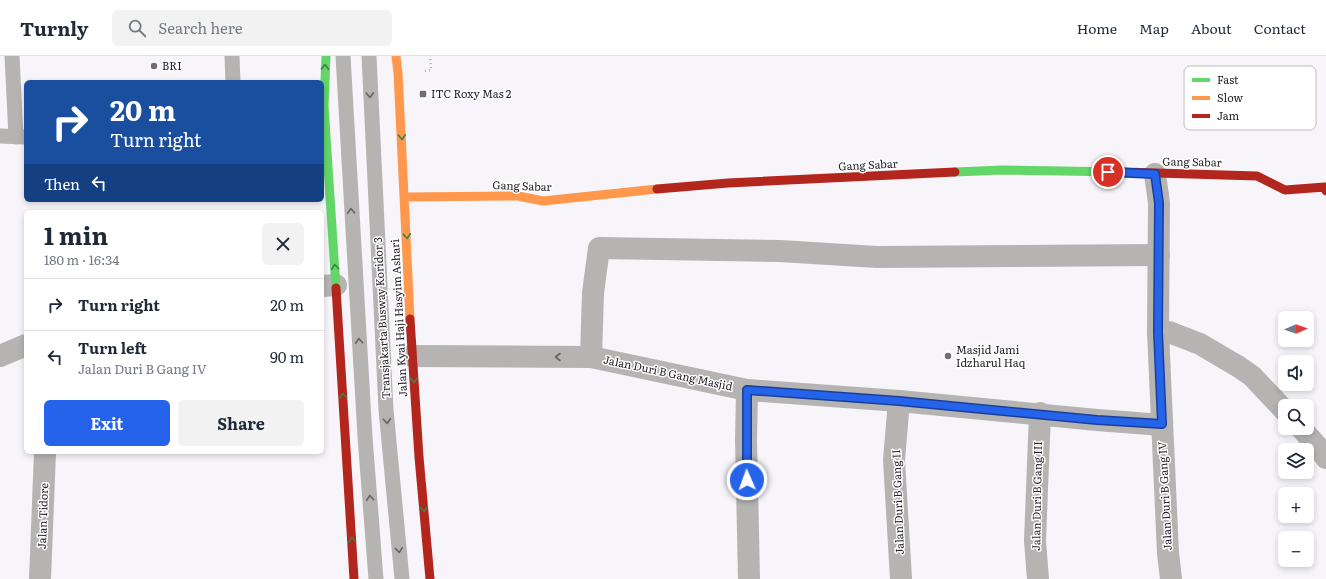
<!DOCTYPE html>
<html lang="en">
<head>
<meta charset="utf-8">
<style>
  body { margin:0; font-family:Literata,serif; background:#f2f2f3; color:#1f2937; height:100vh; display:flex; flex-direction:column; font-size:15px; white-space:nowrap }
  * { box-sizing:border-box; margin:0 }
  p { font-size:13px; color:#747a83 }
  .icon { flex:none; width:22px; height:22px; fill:none; stroke:currentColor; stroke-width:2; stroke-linecap:round; stroke-linejoin:round }
  .map { position:relative; flex:1; overflow:hidden }
  .details { position:absolute; left:24px; top:154px; width:300px; height:244px; display:flex; flex-direction:column; background:#fff; border-radius:6px; box-shadow:0 2px 6px #0003 }
  .details>* { flex:none }
  .guide { position:absolute; left:24px; top:24px; width:300px; height:122px; border-radius:6px; box-shadow:0 2px 6px #0003; background:#1a4fa0; color:#fff; overflow:hidden }
  .needle { width:26px; rotate:88deg }
  .tools { position:absolute; left:1278px; top:255px; display:grid; gap:8px }
  .tools a { display:grid; place-items:center; width:36px; height:36px; border-radius:6px; background:#fff; box-shadow:0 2px 6px #0003; font-size:20px }
  .pin { position:absolute; display:grid; place-items:center; width:34px; height:34px; color:#fff; margin:-17px; border:2px solid #fff; border-radius:50%; box-shadow:0 1px 4px #0007 }
  .me { position:absolute; width:44px; margin:-22px; rotate:358deg; stroke-linejoin:round; filter:drop-shadow(0 0 3px #0008) }
  .turn { display:flex; align-items:center; gap:14px; height:84px; padding:0 20px; font-size:18px }
  .turn .icon { width:52px; height:52px; stroke-width:2.5 }
  .turn b { display:block; font-size:28px; line-height:34px }
  .then { display:flex; align-items:center; height:38px; padding:0 20px; background:#0003; gap:8px; font-size:15px }
  .round { display:grid; place-items:center; flex:none; width:42px; height:42px; border-radius:6px; background:#f2f2f3 }
  .headline { display:flex; align-items:center; justify-content:space-between; height:68px; padding:0 20px }
  h1 { font-size:24px; font-weight:700; line-height:30px }
  .button { display:flex; gap:8px; margin-top:auto; padding:8px 20px }
  .button a { flex:1; height:46px; border-radius:6px; background:#2563eb; color:#fff; font-size:16px; font-weight:700; line-height:46px; text-align:center }
  .button a+a { background:#f2f2f3; color:#1f2937 }
  ul { padding:0; list-style:none }
  li { display:flex; align-items:center; gap:12px; height:52px; padding:0 20px; border-top:1px solid #e0e1e3 }
  li div { flex:1 }
  li b { display:block; font-size:15px }
  li em { font-style:normal }
  header { display:flex; align-items:center; gap:24px; box-sizing:border-box; height:56px; padding:0 20px; background:#fff; border-bottom:1px solid #e0e1e3 }
  header strong { font-size:19px }
  nav { display:flex; gap:22px; margin-inline-start:auto; font-size:14px }
  .search { width:280px; height:36px; background:#f2f2f3; display:flex; align-items:center; gap:10px; box-sizing:border-box; padding:0 14px; border-radius:6px; color:#747a83; font-size:15px }
  .map>svg:first-child { display:block }
  .lines { fill:none; stroke-linecap:round; stroke-linejoin:round }
  .path { stroke:#b3b0b3; stroke-width:2.5; stroke-dasharray:1 3; stroke-linecap:butt }
  .lane { stroke:#b6b3b3; stroke-width:15 }
  .street { stroke:#b6b3b3; stroke-width:22 }
  .fast { stroke:#63d668; stroke-width:9 }
  .slow { stroke:#ff974d; stroke-width:9 }
  .jam { stroke:#b3261e; stroke-width:9 }
  .oneway { stroke:#447d49 }
  .oneway2 { stroke:#676468 }
  .route-casing { stroke:#184099; stroke-width:10 }
  .route { stroke:#2563eb; stroke-width:7 }
  .poi-dot { fill:#6f6d73; stroke:#fff; stroke-width:1.5 }
  .labels { text-anchor:middle; stroke-width:3; stroke-linejoin:round; paint-order:stroke }
  .poi-label { font-size:11px; fill:#26242a; stroke:#fff; text-anchor:start }
  .street-label { font-size:11px; fill:#26242a; stroke:#fff }
  .key { fill:#fff; stroke:#bebdbf; stroke-width:1 }
  .key-label { font-size:11px; fill:#26242a }
</style>
</head>
<body>
<header>
<strong>Turnly</strong>
<div class="search"><svg class="icon" aria-label="search" viewBox="0 0 24 24"><circle cx="10" cy="10" r="6"/><path d="M15 15l6 6"/></svg>Search here</div>
<nav><a>Home</a><a>Map</a><a>About</a><a>Contact</a></nav>
</header>
<div class="map">
<svg width="1326" height="523" viewBox="0 0 1326 523">
  <rect width="100%" height="100%" fill="#f7f5fa"/>
  <g class="lines">
    <polyline class="path" points="425,15 431,14 430,0"/>
    <g class="lane">
      <polyline points="12,0 16,81"/>
      <polyline points="232,0 233,26"/>
      <polyline points="343,0 365,381 376,523"/>
      <polyline points="369,0 386,354 402,523"/>
      <polyline points="0,80 25,81"/>
    </g>
    <g class="street">
      <polyline points="1155,118 1159,147 1158,276 1168,497 1171,523"/>
      <polyline points="322,230 336,229"/>
      <polyline points="1158,276 1169,276 1200,288 1239,311 1252,320 1285,355"/>
      <polyline points="0,300 26,289"/>
      <polyline points="412,300 591,301 747,334 899,345 1097,364 1162,369"/>
      <polyline points="591,301 593,237 599,192 780,195 877,201 1159,199"/>
      <polyline points="747,334 746,384 749,523"/>
      <polyline points="899,345 894,404 901,523"/>
      <polyline points="1301,372 1317,390 1326,402"/>
      <polyline points="40,523 45,396"/>
      <polyline points="1038,523 1035,485 1040,357"/>
    </g>
    <g class="fast">
      <polyline points="326,0 324,50 336,232"/>
      <polyline points="955,116 1002,114 1123,116"/>
    </g>
    <g class="slow">
      <polyline points="396,0 398,17 410,263"/>
      <polyline points="405,141 518,140 543,145 657,133"/>
    </g>
    <g class="jam">
      <polyline points="1123,116 1257,120 1285,134 1325,131 1326,135"/>
      <polyline points="657,133 728,127 955,116"/>
      <polyline points="336,232 354,523"/>
      <polyline points="410,263 419,401 430,523"/>
    </g>
  </g>
  <defs><path id="oneway-chevron" d="M-2-3.5L2.5 0L-2 3.5" fill="none" stroke-width="1.6" stroke-linecap="round" stroke-linejoin="round"/></defs>
  <g class="oneway">
    <use href="#oneway-chevron" transform="translate(325 11) rotate(-88)"/>
    <use href="#oneway-chevron" transform="translate(402 81) rotate(87)"/>
    <use href="#oneway-chevron" transform="translate(407 180) rotate(87)"/>
    <use href="#oneway-chevron" transform="translate(335 211) rotate(-94)"/>
    <use href="#oneway-chevron" transform="translate(414 324) rotate(86)"/>
    <use href="#oneway-chevron" transform="translate(343 340) rotate(-94)"/>
    <use href="#oneway-chevron" transform="translate(424 453) rotate(85)"/>
    <use href="#oneway-chevron" transform="translate(352 484) rotate(-94)"/>
  </g>
  <g class="oneway2">
    <use href="#oneway-chevron" transform="translate(370 39) rotate(87)"/>
    <use href="#oneway-chevron" transform="translate(351 155) rotate(-93)"/>
    <use href="#oneway-chevron" transform="translate(359 285) rotate(-93)"/>
    <use href="#oneway-chevron" transform="translate(558 301) rotate(-180)"/>
    <use href="#oneway-chevron" transform="translate(387 365) rotate(85)"/>
    <use href="#oneway-chevron" transform="translate(370 442) rotate(-94)"/>
    <use href="#oneway-chevron" transform="translate(399 494) rotate(84)"/>
  </g>
  <g class="lines">
    <g class="route-casing">
      <polyline id="route" points="747,424 747,334 899,345 1097,364 1162,368 1158,276 1159,147 1155,118 1108,116"/>
    </g>
    <use href="#route" class="route"/>
  </g>
  <g class="poi-dot">
    <circle cx="154" cy="10" r="4"/>
    <rect x="419" y="34" width="8" height="8" rx="2"/>
    <circle cx="948" cy="300" r="4"/>
  </g>
  <g class="labels">
    <g class="poi-label">
      <text x="162" y="14">BRI</text>
      <text x="431" y="42">ITC Roxy Mas 2</text>
      <text x="956" y="298">Masjid Jami<tspan x="956" dy="13">Idzharul Haq</tspan></text>
    </g>
    <g class="street-label">
      <text transform="translate(1192 106) rotate(1)" y="4">Gang Sabar</text>
      <text transform="translate(868 109) rotate(-3)" y="4">Gang Sabar</text>
      <text transform="translate(522 130) rotate(2)" y="4">Gang Sabar</text>
      <text transform="translate(382 262) rotate(-93)" y="4">Transjakarta Busway Koridor 3</text>
      <text transform="translate(399 262) rotate(-93)" y="4">Jalan Kyai Haji Hasyim Ashari</text>
      <text transform="translate(668 317) rotate(12)" y="4">Jalan Duri B Gang Masjid</text>
      <text transform="translate(1037 440) rotate(-89)" y="4">Jalan Duri B Gang III</text>
      <text transform="translate(1165 440) rotate(-93)" y="4">Jalan Duri B Gang IV</text>
      <text transform="translate(898 446) rotate(-92)" y="4">Jalan Duri B Gang II</text>
      <text transform="translate(43 460) rotate(-88)" y="4">Jalan Tidore</text>
    </g>
  </g>
  <rect x="1184" y="10" width="132" height="64" rx="6" class="key"/>
  <rect x="1192" y="22" width="18" height="4" fill="#63d668"/>
  <rect x="1192" y="40" width="18" height="4" fill="#ff974d"/>
  <rect x="1192" y="58" width="18" height="4" fill="#b3261e"/>
  <g class="key-label">
    <text x="1217" y="28">Fast</text>
    <text x="1217" y="46">Slow</text>
    <text x="1217" y="64">Jam</text>
  </g>
</svg>
<div class="tools">
<a><svg class="needle" viewBox="-14 -14 28 28"><path d="M0-13l5 13h-10z" fill="#e53935"/><path d="M0 13l5-13h-10z" fill="#747a83"/></svg></a>
<a><svg class="icon" aria-label="sound" viewBox="0 0 24 24"><path d="M4 9h4l5-4v14l-5-4H4zM17 9q2 3 0 6"/></svg></a>
<a><svg class="icon" aria-label="search" viewBox="0 0 24 24"><circle cx="10" cy="10" r="6"/><path d="M15 15l6 6"/></svg></a>
<a><svg class="icon" aria-label="layers" viewBox="0 0 24 24"><path d="M12 4l9 5-9 5-9-5zM3 14l9 5 9-5"/></svg></a>
<a>+</a>
<a>−</a>
</div>
<div class="pin" style="left:1108px;top:116px;background:#d93025"><svg class="icon" aria-label="arrive" viewBox="0 0 24 24"><path d="M6 21V4h12l-3 4 3 4H6"/></svg></div>
<svg class="me" style="left:747px;top:424px" viewBox="-20 -20 40 40"><circle r="17" fill="#2563eb" stroke="#fff" stroke-width="3"/><path d="M0-11L8 9 0 5-8 9z" fill="#fff"/></svg>
<div class="guide">
<div class="turn"><svg class="icon" aria-label="right" viewBox="0 0 24 24"><path d="M7 20v-9h11M14 6l5 5-5 5"/></svg><div><b>20 m</b>Turn right</div></div>
<div class="then">Then<svg class="icon" aria-label="left" viewBox="0 0 24 24"><path d="M17 20v-9H6M10 6l-5 5 5 5"/></svg></div>
</div>
<section class="details">
<div class="headline"><div><h1>1 min</h1><p>180 m · 16:34</p></div><a class="round"><svg class="icon" aria-label="close" viewBox="0 0 24 24"><path d="M6 6l12 12M18 6L6 18"/></svg></a></div>
<ul>
<li><svg class="icon" aria-label="right" viewBox="0 0 24 24"><path d="M7 20v-9h11M14 6l5 5-5 5"/></svg><div><b>Turn right</b></div><em>20 m</em></li>
<li><svg class="icon" aria-label="left" viewBox="0 0 24 24"><path d="M17 20v-9H6M10 6l-5 5 5 5"/></svg><div><b>Turn left</b><p>Jalan Duri B Gang IV</p></div><em>90 m</em></li>
</ul>
<div class="button"><a>Exit</a><a>Share</a></div>
</section>
</div>
</body>
</html>
